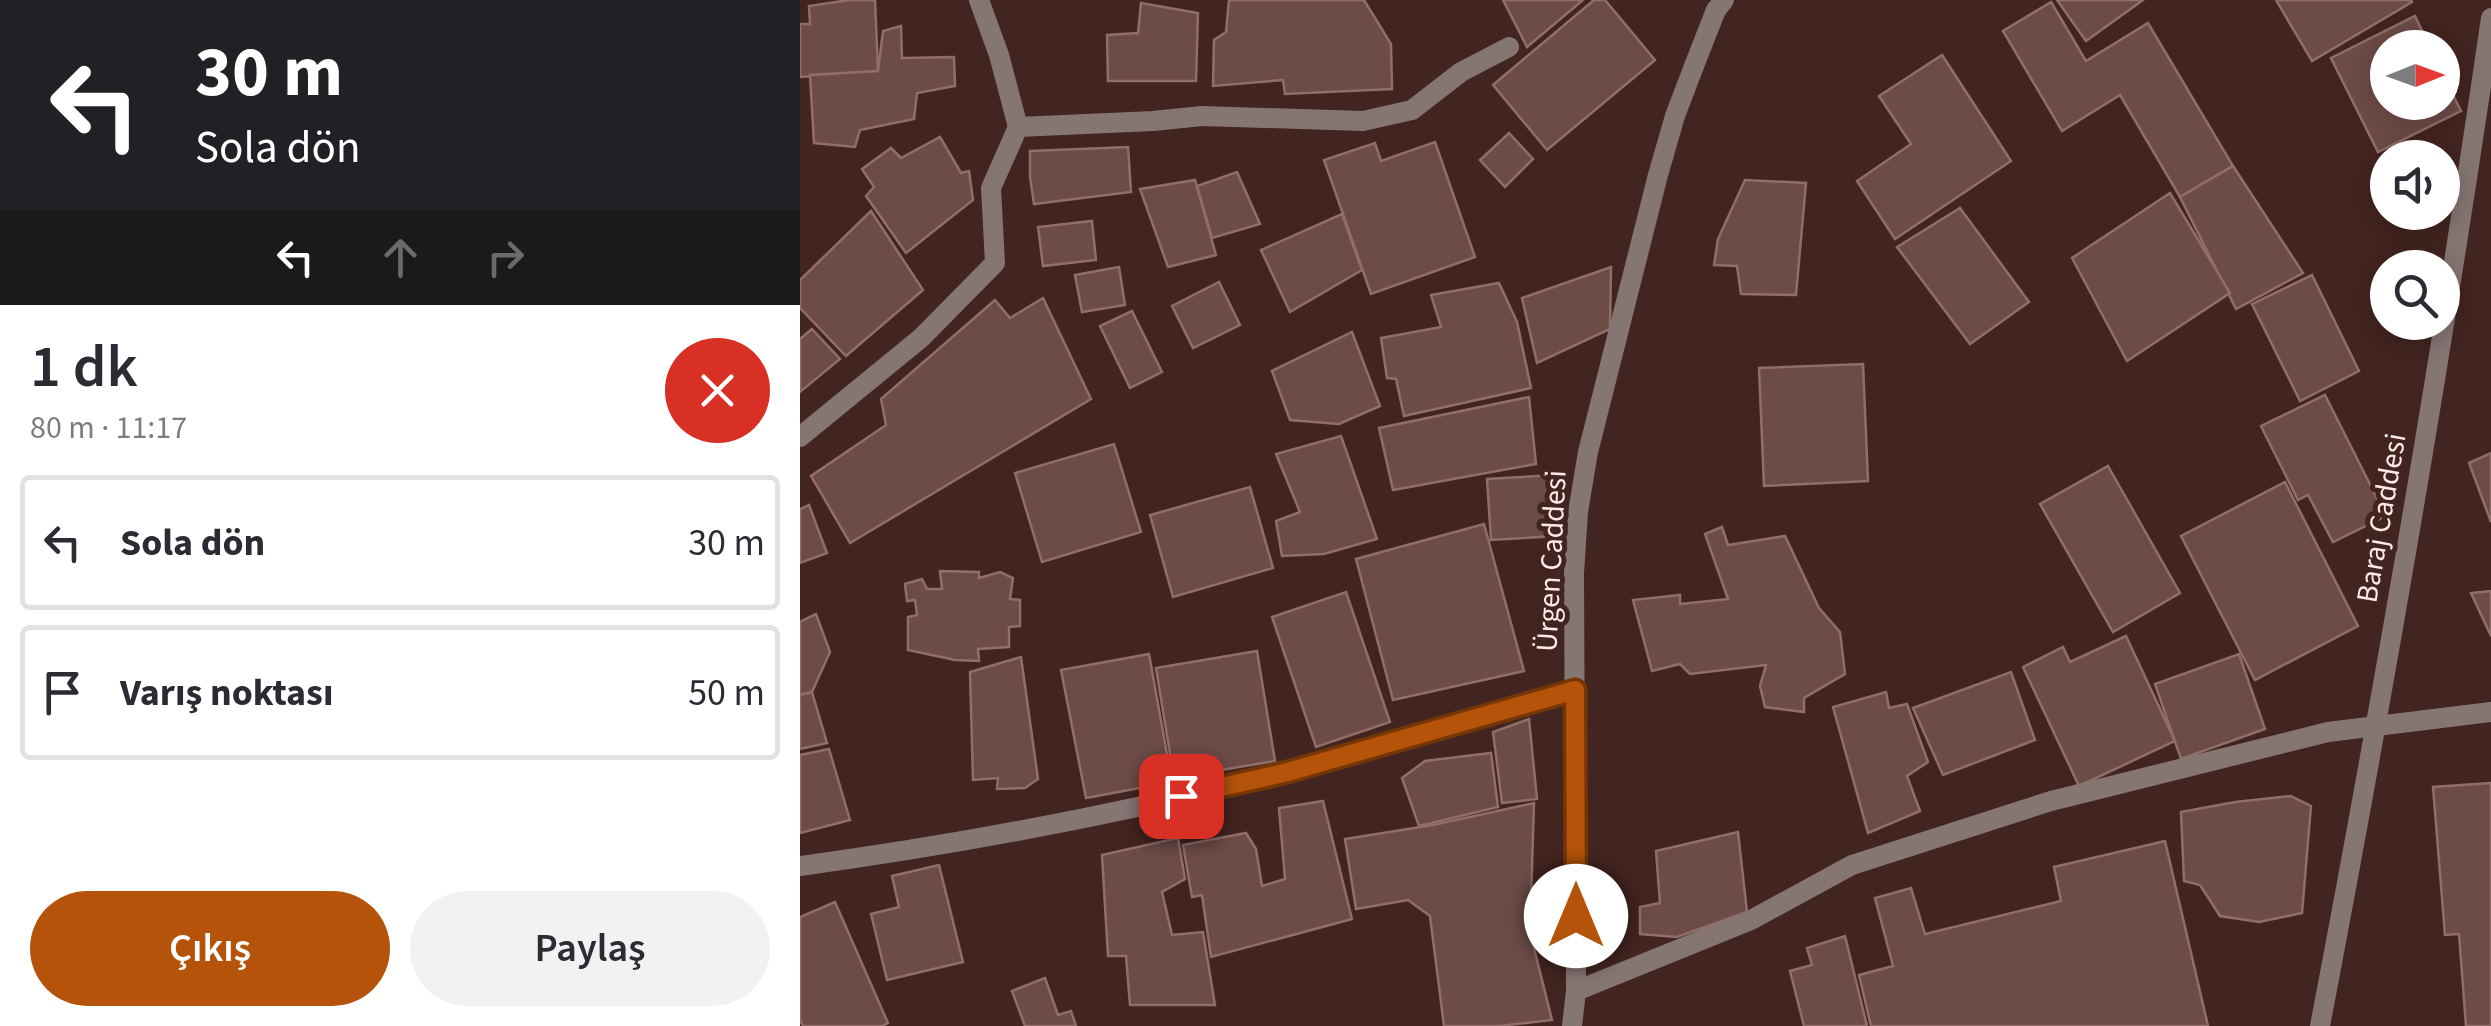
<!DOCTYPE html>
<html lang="tr">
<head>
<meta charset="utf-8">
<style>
  body { margin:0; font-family:"Source Sans 3",sans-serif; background:#f2f2f3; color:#2b2b33; height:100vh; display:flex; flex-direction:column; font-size:38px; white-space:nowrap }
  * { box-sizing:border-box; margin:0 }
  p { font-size:32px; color:#7c7c81 }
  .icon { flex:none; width:55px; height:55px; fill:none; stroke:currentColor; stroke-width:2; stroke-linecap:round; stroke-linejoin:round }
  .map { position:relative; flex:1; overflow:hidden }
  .side { display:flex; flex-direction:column; background:#fff; width:800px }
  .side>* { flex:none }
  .banner { background:#202124; color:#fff; overflow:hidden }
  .needle { width:65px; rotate:89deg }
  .fabs { position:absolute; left:1570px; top:30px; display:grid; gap:20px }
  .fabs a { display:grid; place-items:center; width:90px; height:90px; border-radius:50%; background:#fff; box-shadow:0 5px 25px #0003; font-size:50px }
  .pin { position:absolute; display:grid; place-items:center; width:85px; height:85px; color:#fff; margin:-42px; border-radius:20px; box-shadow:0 5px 15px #0006 }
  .me { position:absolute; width:110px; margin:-55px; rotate:0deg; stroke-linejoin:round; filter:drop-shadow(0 0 8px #0008) }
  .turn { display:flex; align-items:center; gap:35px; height:210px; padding:0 30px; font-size:45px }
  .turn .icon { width:130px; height:130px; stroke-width:2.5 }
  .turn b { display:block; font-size:70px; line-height:85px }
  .lanes { display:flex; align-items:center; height:95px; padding:0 30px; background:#0003; justify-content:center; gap:50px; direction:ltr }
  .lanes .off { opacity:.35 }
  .round { display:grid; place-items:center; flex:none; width:105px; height:105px; border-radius:52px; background:#f2f2f3 }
  .overview { display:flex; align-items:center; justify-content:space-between; height:170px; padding:0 30px }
  h1 { font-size:60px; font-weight:600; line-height:75px }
  .action { display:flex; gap:20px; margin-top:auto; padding:20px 30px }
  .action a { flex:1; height:115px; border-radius:60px; background:#b45309; color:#fff; font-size:40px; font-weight:600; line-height:115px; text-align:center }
  .action a+a { background:#f2f2f3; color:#2b2b33 }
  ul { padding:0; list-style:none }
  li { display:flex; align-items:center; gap:30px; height:135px; margin:0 20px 15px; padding:0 10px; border:5px solid #e1e1e2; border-radius:10px }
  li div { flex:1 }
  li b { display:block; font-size:38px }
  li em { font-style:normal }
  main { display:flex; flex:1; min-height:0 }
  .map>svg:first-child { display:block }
  .building { fill:#6d4b47; stroke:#926e69; stroke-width:2.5 }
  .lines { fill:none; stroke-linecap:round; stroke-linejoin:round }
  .minor { stroke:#857573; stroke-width:20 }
  .tertiary { stroke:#857573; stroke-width:20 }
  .route-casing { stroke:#753606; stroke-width:25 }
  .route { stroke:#b45309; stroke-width:18 }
  .labels { text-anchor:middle; stroke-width:10; stroke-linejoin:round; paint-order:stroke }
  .street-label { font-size:30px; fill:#ffeae7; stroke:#422420 }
</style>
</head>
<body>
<main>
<section class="side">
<div class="banner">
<div class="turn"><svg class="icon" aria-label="left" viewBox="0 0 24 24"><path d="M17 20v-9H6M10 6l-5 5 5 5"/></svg><div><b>30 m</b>Sola dön</div></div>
<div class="lanes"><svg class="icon" aria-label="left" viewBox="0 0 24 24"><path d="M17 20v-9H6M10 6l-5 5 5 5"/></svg><svg class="icon off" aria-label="ahead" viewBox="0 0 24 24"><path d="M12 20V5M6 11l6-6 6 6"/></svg><svg class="icon off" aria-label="right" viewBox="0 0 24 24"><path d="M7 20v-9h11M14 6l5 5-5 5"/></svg></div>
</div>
<div class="overview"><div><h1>1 dk</h1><p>80 m · 11:17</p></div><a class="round" style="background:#d93025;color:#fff"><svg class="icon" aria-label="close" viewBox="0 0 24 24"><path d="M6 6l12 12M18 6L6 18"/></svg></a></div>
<ul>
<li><svg class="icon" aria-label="left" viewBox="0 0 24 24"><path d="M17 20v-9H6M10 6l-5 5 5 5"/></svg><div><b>Sola dön</b></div><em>30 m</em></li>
<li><svg class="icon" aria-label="arrive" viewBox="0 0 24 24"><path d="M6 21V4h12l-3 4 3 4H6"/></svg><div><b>Varış noktası</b></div><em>50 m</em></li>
</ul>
<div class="action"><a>Çıkış</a><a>Paylaş</a></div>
</section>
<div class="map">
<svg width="1691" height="1026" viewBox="0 0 1691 1026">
  <rect width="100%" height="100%" fill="#422420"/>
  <g class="building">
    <polygon points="49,0 75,0 78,71 0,77 0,24 10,24 9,6"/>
    <polygon points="429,0 564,0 591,44 592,89 485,94 483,80 413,86 414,40 426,32"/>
    <polygon points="703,0 783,0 727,47"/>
    <polygon points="794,0 805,0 855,60 747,150 693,85"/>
    <polygon points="1257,0 1343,0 1286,41"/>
    <polygon points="1476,0 1611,0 1612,2 1512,61"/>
    <polygon points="1251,2 1286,61 1348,23 1433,166 1380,197 1320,95 1262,131 1203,31"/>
    <polygon points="341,3 398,13 396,81 308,81 307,35 338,33"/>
    <polygon points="1615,16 1630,48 1588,48 1588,102 1642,102 1642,73 1661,111 1578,152 1531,58"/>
    <polygon points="101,26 102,58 154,57 155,86 117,93 114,119 60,130 55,147 14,143 10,75 78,71 83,31"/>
    <polygon points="1142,55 1211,161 1095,239 1057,181 1111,144 1079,96"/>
    <polygon points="709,133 733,159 705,187 680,160"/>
    <polygon points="140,137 161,173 169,171 173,200 106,253 66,196 74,187 62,169 91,148 101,158"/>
    <polygon points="635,142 675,257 571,294 524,160 575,143 581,161"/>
    <polygon points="328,147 331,192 234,204 230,177 230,151"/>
    <polygon points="1433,166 1503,273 1436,309 1380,197"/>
    <polygon points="437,172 460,224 412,238 397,186"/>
    <polygon points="395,180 416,255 368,267 340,189"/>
    <polygon points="945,180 1006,183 996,295 941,294 937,266 914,265 918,239"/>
    <polygon points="1370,193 1430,293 1327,361 1272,258"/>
    <polygon points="1160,208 1229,302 1170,344 1097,247"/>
    <polygon points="71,211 123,290 46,356 0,308 0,280"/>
    <polygon points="542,214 562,270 490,312 461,250"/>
    <polygon points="292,221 296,260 243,266 238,227"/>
    <polygon points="319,267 325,305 282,312 275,275"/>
    <polygon points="811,267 810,329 737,363 722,298"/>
    <polygon points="1512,275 1559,371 1500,401 1452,304"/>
    <polygon points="419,282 440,325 393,348 372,306"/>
    <polygon points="699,283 717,322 731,388 604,416 596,379 587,378 581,338 641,327 631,295"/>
    <polygon points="243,298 291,399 50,543 11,476 86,425 81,399 195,300 210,318"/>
    <polygon points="332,311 362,372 330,388 300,326"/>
    <polygon points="12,329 40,359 0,392 0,339"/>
    <polygon points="552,332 580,406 539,424 490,420 472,371"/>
    <polygon points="1063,364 1068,481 964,486 959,368"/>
    <polygon points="1525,395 1586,516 1533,542 1508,495 1498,500 1461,426"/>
    <polygon points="729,397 736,464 593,490 579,428"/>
    <polygon points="541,436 577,539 524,554 482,556 476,521 500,512 476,454"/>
    <polygon points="314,444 341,532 242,562 215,473"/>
    <polygon points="1691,453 1691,522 1669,463"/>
    <polygon points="1308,466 1380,593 1313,632 1240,504"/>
    <polygon points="754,475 758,536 691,540 687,479"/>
    <polygon points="1485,482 1558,626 1455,680 1381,536"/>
    <polygon points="450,487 473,568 373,597 350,515"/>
    <polygon points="9,505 27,553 0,563 0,509"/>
    <polygon points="684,524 724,671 593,700 556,559"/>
    <polygon points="922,527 928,545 985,536 1019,608 1040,632 1045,674 1004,698 1004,712 965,707 960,686 966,665 890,674 880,664 852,671 833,600 880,595 880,604 928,599 905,534"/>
    <polygon points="140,571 179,572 179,578 200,572 213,578 210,599 220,600 220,626 209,627 209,647 178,649 179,661 155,660 108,650 108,617 117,615 115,600 107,601 105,584 122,579 127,589 142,589"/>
    <polygon points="1691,591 1691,636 1671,593"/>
    <polygon points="546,592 590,722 516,747 472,617"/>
    <polygon points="16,614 30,652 12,692 0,695 0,622"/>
    <polygon points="1326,636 1375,741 1279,786 1223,667 1263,647 1270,662"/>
    <polygon points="457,651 475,761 374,778 356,668"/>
    <polygon points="349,654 372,782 286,798 261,670"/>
    <polygon points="1439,654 1465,729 1381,759 1355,684"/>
    <polygon points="221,657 238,779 225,788 197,789 198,778 173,780 170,672"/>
    <polygon points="1211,672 1235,740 1143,775 1113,708"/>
    <polygon points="12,692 27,743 0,749 0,695"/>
    <polygon points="1086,692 1089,708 1107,704 1128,762 1107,776 1120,811 1068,833 1033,707"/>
    <polygon points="729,719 737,799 702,803 693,732"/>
    <polygon points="29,749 50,820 0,833 0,755"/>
    <polygon points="691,753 698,807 619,826 602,778 625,761"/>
    <polygon points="1691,783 1691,1026 1666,1026 1659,934 1645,935 1633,787"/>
    <polygon points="1491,796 1511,806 1502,913 1459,922 1420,916 1400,885 1384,881 1381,812 1435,802"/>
    <polygon points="523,801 552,919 411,957 402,895 392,897 383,845 446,833 456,849 462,886 485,879 479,808"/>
    <polygon points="734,803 730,932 752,1020 699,1026 644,1026 630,916 608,900 556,909 545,839 633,825"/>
    <polygon points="938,832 947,912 877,937 840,934 840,907 860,903 856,851"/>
    <polygon points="378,838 385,879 362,892 372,935 403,932 415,1005 330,1005 326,956 308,956 302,855"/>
    <polygon points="1365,841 1408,1026 1071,1026 1059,975 1093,966 1075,898 1111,888 1125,934 1261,901 1254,867"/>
    <polygon points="139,865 163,962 87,980 71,914 99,907 92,876"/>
    <polygon points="35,902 88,1023 82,1026 3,1026 0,1020 0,917"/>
    <polygon points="1045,936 1067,1026 1004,1026 990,971 1012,965 1007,948"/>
    <polygon points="245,978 258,1015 271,1011 276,1026 225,1026 212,991"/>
  </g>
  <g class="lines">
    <g class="minor">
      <polyline points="179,0 199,55 218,127"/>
      <polyline points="0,437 121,338 195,263 191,188 218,127 353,121 402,116 563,121 612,110 661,72 709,47"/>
      <path d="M0,866C162,844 324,813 484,773C581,749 678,718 775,690"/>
      <polyline points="776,991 951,920 1052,865 1251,801 1528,732 1691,712"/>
    </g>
    <g class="tertiary">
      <polyline points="772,1026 776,991 774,573 778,512 788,452 858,175 875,116 894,66 916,10 924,0"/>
      <path d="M1520,1026C1584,691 1642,355 1691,18"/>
    </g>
  </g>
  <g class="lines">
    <g class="route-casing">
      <polyline id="route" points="381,796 484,773 775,690 776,916"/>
    </g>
    <use href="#route" class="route"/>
  </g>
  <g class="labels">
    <g class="street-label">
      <text transform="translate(1581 518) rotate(-80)" y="10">Baraj Caddesi</text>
      <text transform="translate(751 561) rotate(-87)" y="10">Ürgen Caddesi</text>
    </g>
  </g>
</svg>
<div class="fabs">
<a><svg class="needle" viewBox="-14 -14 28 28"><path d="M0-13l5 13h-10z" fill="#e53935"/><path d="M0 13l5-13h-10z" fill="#7c7c81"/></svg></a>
<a><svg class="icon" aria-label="sound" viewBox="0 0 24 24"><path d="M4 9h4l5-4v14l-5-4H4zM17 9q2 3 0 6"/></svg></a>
<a><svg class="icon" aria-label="search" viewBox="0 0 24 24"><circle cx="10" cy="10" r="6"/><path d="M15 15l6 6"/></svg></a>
</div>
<div class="pin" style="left:381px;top:796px;background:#d93025"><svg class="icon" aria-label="arrive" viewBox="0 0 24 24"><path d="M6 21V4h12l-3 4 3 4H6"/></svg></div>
<svg class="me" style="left:776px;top:916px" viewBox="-20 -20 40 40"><circle r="19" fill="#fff"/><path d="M0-13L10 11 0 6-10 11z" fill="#b45309"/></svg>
</div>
</main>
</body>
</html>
